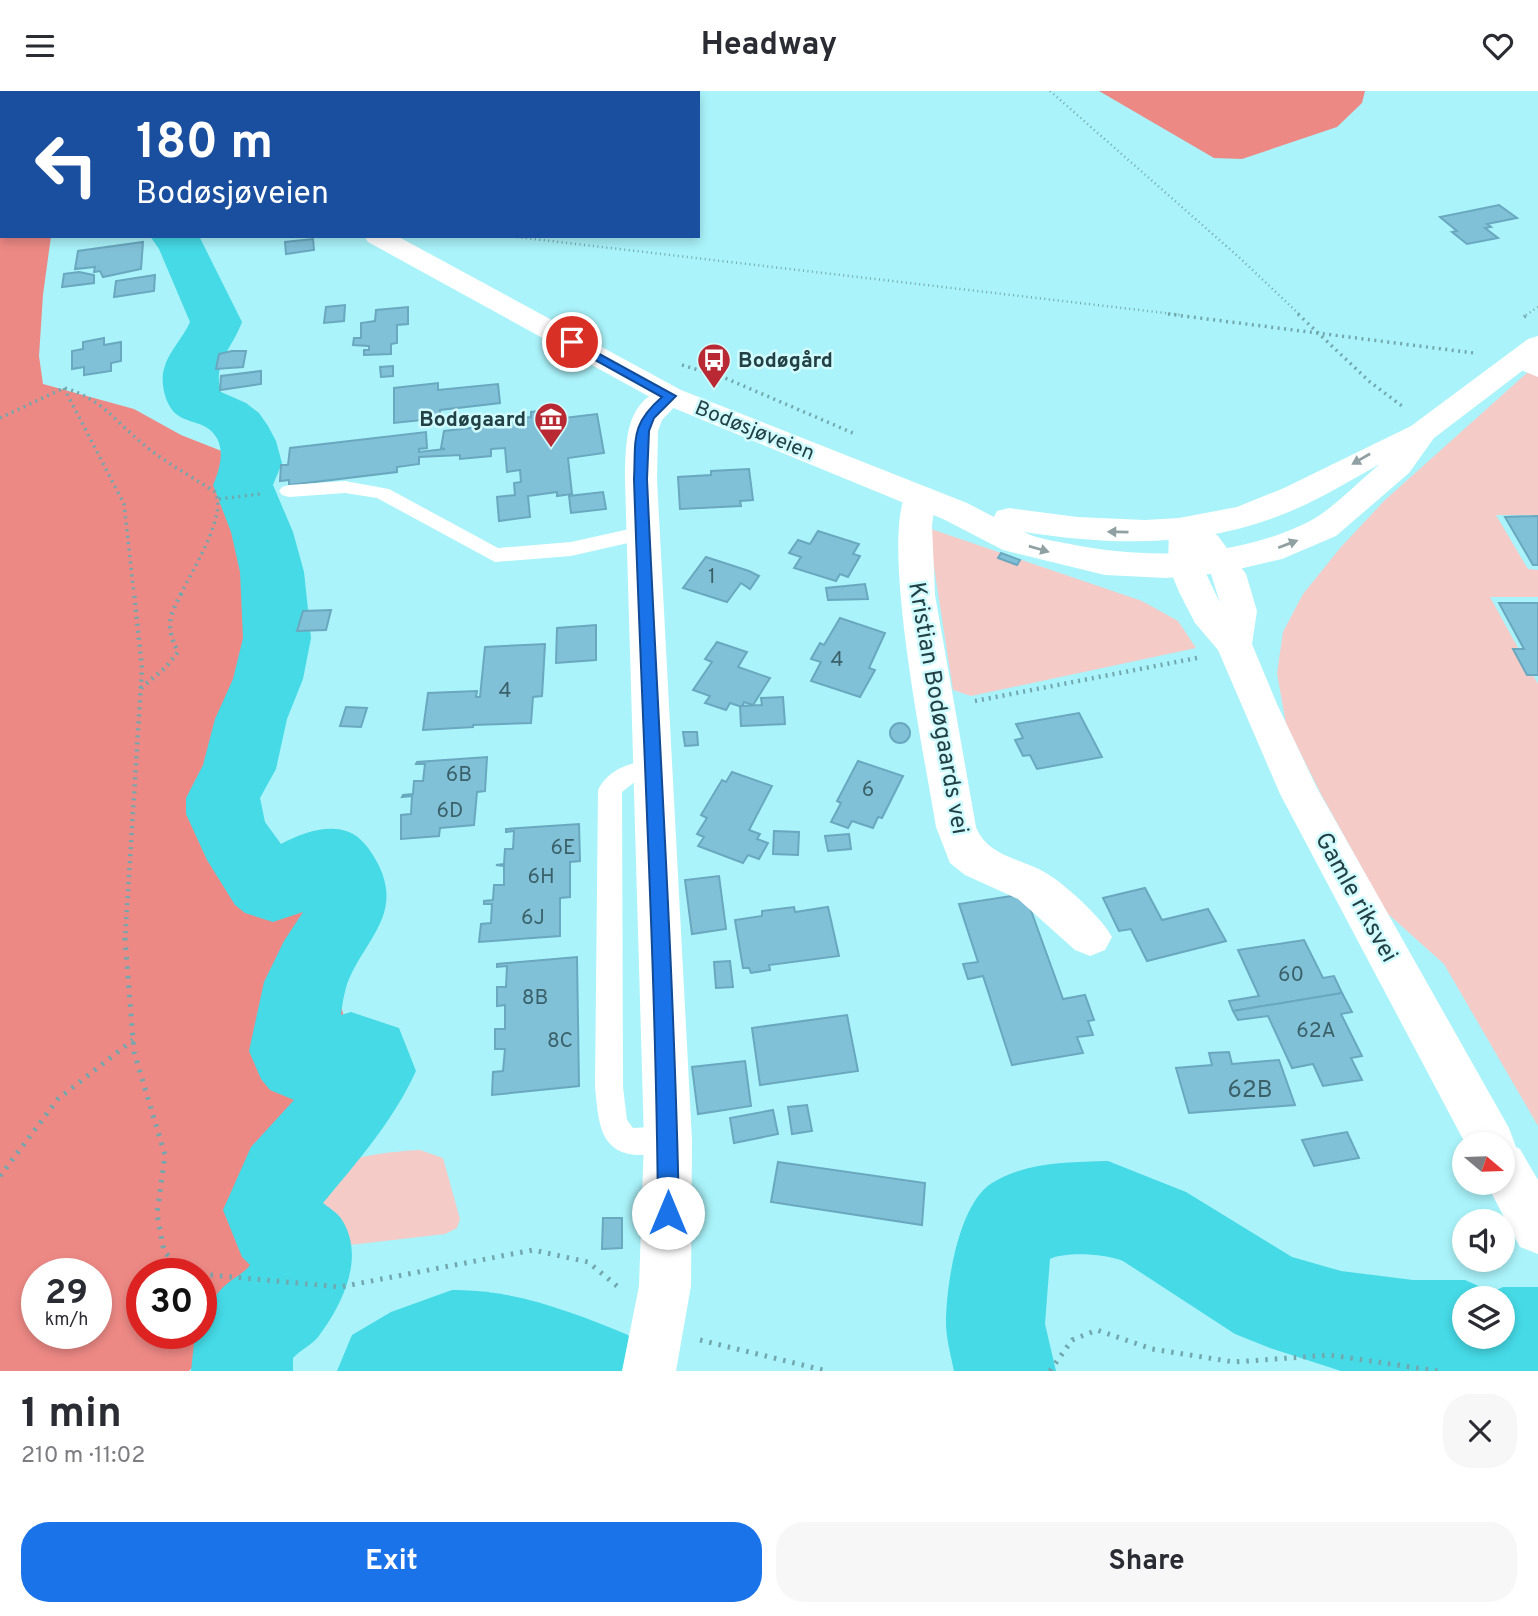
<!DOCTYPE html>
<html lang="en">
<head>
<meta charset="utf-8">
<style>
  body { margin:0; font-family:Overpass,sans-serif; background:#f7f7f7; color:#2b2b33; height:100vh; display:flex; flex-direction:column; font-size:26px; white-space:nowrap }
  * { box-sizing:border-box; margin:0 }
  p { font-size:23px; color:#7c7c81 }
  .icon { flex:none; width:38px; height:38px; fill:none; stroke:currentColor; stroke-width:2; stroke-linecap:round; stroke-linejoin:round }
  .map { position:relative; height:1280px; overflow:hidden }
  .details { display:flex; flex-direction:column; background:#fff; flex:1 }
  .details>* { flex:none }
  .banner { position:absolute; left:0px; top:0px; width:700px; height:147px; box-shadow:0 4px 10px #0003; background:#1a4fa0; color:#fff; overflow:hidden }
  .needle { width:46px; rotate:109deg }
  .tools { position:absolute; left:1452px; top:1041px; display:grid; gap:14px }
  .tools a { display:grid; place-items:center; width:63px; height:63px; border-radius:50%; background:#fff; box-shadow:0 4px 10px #0003; font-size:35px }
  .speed { position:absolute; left:21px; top:1167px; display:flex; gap:14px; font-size:35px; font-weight:700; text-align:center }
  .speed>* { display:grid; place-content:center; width:91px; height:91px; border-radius:50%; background:#fff; box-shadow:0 4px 10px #0003; line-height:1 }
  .speed small { font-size:18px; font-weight:400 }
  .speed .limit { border:10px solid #d22; background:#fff; color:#111 }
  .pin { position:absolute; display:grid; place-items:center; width:60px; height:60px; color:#fff; margin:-30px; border:4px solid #fff; border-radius:50%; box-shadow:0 2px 7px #0007 }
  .me { position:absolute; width:77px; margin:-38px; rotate:0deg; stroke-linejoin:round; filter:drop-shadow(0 0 5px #0008) }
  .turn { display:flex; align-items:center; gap:24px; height:147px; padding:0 21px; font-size:32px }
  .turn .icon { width:91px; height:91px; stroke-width:2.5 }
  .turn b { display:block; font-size:49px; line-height:60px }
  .round { display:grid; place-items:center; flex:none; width:74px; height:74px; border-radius:28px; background:#f7f7f7 }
  .overview { display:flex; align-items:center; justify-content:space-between; height:119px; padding:0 21px }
  h1 { font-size:42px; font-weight:700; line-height:52px }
  .cta { display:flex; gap:14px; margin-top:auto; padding:14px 21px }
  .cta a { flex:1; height:80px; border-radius:28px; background:#1a73e8; color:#fff; font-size:28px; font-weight:700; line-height:80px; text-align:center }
  .cta a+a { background:#f7f7f7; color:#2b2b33 }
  header { display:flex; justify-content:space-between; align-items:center; height:91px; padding:0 21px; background:#fff; font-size:32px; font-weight:700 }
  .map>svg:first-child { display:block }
  .green { fill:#f5cbc8 }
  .forest { fill:#ed8985; fill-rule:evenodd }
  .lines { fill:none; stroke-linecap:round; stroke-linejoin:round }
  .river { fill:#45dae6; fill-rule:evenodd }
  .building { fill:#81c1d8; stroke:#69a8bf; stroke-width:2 }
  .path-far3 { stroke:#71a7ad; stroke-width:2.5; stroke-dasharray:1 3.5; stroke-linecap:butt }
  .path-far2 { stroke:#71a7ad; stroke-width:3.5; stroke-dasharray:2 4.5; stroke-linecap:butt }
  .path-far1 { stroke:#71a7ad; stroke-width:4.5; stroke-dasharray:2 5; stroke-linecap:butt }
  .path { stroke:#71a7ad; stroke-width:5; stroke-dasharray:2.5 7; stroke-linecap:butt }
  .service { fill:#fff; fill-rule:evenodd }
  .minor { fill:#fff; fill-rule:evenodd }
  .tertiary { fill:#fff; fill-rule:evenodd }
  .oneway { fill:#91a0a2 }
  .route { fill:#1a73e8; stroke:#114b97; stroke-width:2 }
  .labels { text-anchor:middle; stroke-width:5; stroke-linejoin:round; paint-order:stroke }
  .far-poi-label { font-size:21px; font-weight:bold; fill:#234144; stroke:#d0fbff; text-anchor:start }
  .far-street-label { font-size:21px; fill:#234144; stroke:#d0fbff }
  .number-label { font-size:21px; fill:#3a6169 }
  .street-label { font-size:24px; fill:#234144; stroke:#d0fbff }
  .near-number-label { font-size:24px; fill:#3a6169 }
</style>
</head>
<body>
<header><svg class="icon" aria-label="menu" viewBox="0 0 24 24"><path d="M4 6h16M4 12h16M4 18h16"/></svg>Headway<svg class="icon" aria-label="heart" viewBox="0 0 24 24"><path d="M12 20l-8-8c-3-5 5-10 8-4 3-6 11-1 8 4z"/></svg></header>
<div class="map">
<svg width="1538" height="1280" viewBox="0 0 1538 1280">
  <rect width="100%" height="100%" fill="#aaf3fa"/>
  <g class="green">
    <polygon points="1529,280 1538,284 1538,424 1496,424 1528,478 1538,479 1538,506 1490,506 1538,593 1538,1035 1444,873 1387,822 1321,703 1286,633 1277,582 1283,541 1303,503 1341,456 1385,409"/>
    <polygon points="928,437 1142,510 1178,530 1196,557 971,605 953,599"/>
    <path d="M420,1059L443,1067L460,1128L457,1137L445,1143L341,1155L340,1140L315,1113C316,1101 316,1091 324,1082C341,1065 397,1060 420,1059Z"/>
  </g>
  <g class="forest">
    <polygon points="1099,0 1365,0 1362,12 1337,36 1242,68 1214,67"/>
    <path d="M0,139L2,145H51L43,204L39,265L43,293L134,318L181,344L252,372L243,394L269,555L245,687L260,759L302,790L336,831L337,900L354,963L303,1052L253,1119L264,1148L287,1176L189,1280H0ZM37,1183H96V1242H37ZM142,1183H201V1242H142Z"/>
  </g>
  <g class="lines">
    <g class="river">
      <polygon points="0,0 39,0 40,2 2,2 2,8"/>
      <path d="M150,145H199L242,231C233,256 212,273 221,301L246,312L259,322L268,335L276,350L282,372L273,394L293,441L304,481L311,547L303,588L287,628L276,678L260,707L265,731L281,753C304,741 339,728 361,749C369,757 374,765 379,775C403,825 363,850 347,893C344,903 342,914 341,924L351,921L399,937L416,980C393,1030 358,1070 323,1112C328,1116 336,1121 340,1126C367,1164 343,1213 318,1246C312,1254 300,1259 293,1267V1280H191L194,1252L198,1242H201C201,1225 214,1203 228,1192C235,1186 244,1182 250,1174L242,1166L223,1119L251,1056L294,1009L270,999L261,988L249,960L264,891L284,850L303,821L273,831L245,822L235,814L207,769L186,723V707L203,674L215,628L233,588L243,547L240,481L231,441L213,394C221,375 228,350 206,336C197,331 184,330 176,323C165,314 160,291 164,278C168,261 183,247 190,231L159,158Z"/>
      <path d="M1108,1070L1186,1101L1292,1166L1341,1180L1413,1189H1465L1492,1201L1503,1196H1538V1280H1341L1270,1257L1235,1243L1123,1170C1106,1163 1066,1160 1050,1168L1045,1233L1056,1280H954C951,1265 946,1247 946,1232C946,1195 958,1113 992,1092C1026,1071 1069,1071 1108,1070ZM1465,1208H1503V1246H1465Z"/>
      <path d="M452,1199C513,1198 573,1221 628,1244L643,1280H337L352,1244L391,1221Z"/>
    </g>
  </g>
  <g class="building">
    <polygon points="1499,114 1517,127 1487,133 1491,136 1485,137 1498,147 1467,153 1452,141 1457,140 1440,126"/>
    <polygon points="313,148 314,159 286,163 285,151"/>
    <polygon points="143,151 141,178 103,186 100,180 94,181 95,176 75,178 78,160"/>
    <polygon points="79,181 94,184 94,192 62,196 64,183"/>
    <polygon points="155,184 154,200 114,206 116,190"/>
    <polygon points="345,214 344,230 324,232 326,216"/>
    <polygon points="408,216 408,233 397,234 397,252 391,253 391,263 364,264 364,259 369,259 369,255 353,254 354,247 361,247 361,232 375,230 376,219"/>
    <polygon points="104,247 104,254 121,251 121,270 111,272 111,280 84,284 84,276 72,278 72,260 83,258 83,251"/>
    <polygon points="232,260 246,260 243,276 216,278 219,263"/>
    <polygon points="393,275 393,285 381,286 380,276"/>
    <polygon points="261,280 261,293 220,299 221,285"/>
    <polygon points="438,292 438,299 498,293 500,312 440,319 440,327 394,332 394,297"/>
    <polygon points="546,319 547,324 563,322 564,327 597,323 604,362 568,367 572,403 557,405 557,401 528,405 530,426 499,430 497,406 515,404 514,392 521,391 520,379 507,381 505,357 491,358 491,365 460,368 460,364 419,366 419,373 397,376 397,381 289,394 289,389 280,390 281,374 288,374 290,357 426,341 427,357 419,358 419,361 445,358 441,357 444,340 514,332 513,328 531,326 531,321"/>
    <polygon points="749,378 753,409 740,410 741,415 680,418 678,386 711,384 711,380"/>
    <polygon points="603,401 606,418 571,422 569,405"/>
    <polygon points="1538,425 1538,474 1533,474 1505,426"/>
    <polygon points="818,440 859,453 853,463 860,465 848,486 840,483 836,490 794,477 801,466 789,462 798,449 810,453"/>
    <polygon points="1001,462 1020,469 1017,474 998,467"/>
    <polygon points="706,466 749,480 759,485 750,498 741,492 727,511 683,497"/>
    <polygon points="865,493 868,508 828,509 826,497"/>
    <polygon points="1499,512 1538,512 1538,584 1527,584 1513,558 1524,558"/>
    <polygon points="331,519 326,539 297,540 303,520"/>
    <polygon points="840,527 885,542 869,577 875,579 860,606 811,590 821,571 811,568 820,552 824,554"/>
    <polygon points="596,534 596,569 556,572 557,537"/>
    <polygon points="717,551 747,561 738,576 770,587 753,614 744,611 742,616 730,612 726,619 705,612 710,605 693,599 712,571 705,568"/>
    <polygon points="545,553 542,605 533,606 531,632 473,634 473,636 423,639 428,602 477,600 476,606 480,606 485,556"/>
    <polygon points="783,606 785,633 741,635 740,615 762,614 761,607"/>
    <polygon points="346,616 367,617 361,636 340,635"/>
    <polygon points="1079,622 1102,666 1037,678 1030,664 1023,665 1015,649 1023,647 1016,633"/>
    <circle cx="900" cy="642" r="10"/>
    <polygon points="683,641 697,641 698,654 685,655"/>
    <polygon points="487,666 485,700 477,701 474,734 440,737 439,745 401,748 401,724 411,723 412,705 402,706 403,704 413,703 414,690 423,690 425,673 416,673 417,671"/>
    <polygon points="858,670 903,685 882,727 878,726 873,737 852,730 848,737 831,731 841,712 837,710"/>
    <polygon points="732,681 772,695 749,739 760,743 757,748 768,752 759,768 748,764 743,772 698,755 704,746 697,743 707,727 701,724 722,689 726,691"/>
    <polygon points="579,733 580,770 570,771 570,806 560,807 560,845 479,851 481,833 491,832 492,813 484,813 484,810 493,809 494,794 504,794 504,775 496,774 504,773 505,758 513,758 514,740 506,741 506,738"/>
    <polygon points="774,740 799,741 798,764 773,763"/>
    <polygon points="849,743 851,758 828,760 825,745"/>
    <polygon points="719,785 726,838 692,843 685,789"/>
    <polygon points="1145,797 1162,829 1208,818 1226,850 1147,870 1131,838 1119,840 1103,807"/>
    <polygon points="1025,803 1063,908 1085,904 1094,929 1088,930 1093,944 1077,946 1083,962 1012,974 983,885 968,888 963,873 978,871 959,813"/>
    <polygon points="794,816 795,821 828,816 839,865 769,874 770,879 751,882 749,877 743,877 735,829 762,825 762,820"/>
    <polygon points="1304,849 1323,887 1334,885 1342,902 1233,920 1229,910 1259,905 1238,859"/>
    <polygon points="577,866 579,995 492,1004 493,981 503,980 505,958 495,958 495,938 505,938 505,914 497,915 497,896 506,896 507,875 497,876 497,873"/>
    <polygon points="730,870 733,896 716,897 714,871"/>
    <polygon points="1342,902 1352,921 1341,923 1362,965 1351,967 1362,989 1323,995 1313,973 1292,977 1268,925 1238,929 1233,920"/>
    <polygon points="847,924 858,980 760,994 752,937"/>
    <polygon points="1229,961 1232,973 1279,969 1295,1014 1189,1022 1176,977 1212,974 1209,962"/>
    <polygon points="745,970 751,1015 698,1023 692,976"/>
    <polygon points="807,1014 812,1040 792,1043 788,1016"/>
    <polygon points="773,1019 778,1043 734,1052 730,1027"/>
    <polygon points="1347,1041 1359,1067 1314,1075 1302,1049"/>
    <polygon points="778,1071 925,1092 922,1134 771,1111"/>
    <polygon points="603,1127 622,1127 622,1157 602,1158"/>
  </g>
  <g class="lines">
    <g class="path-far3">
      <polyline points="1050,0 1241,168 1300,224"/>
      <polyline points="508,145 1182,224"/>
      <polyline points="1526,224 1538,216"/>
    </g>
    <g class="path-far2">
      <polyline points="1168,223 1474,262"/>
      <polyline points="1298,223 1370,291 1402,315"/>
      <polyline points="1524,226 1529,223"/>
      <polyline points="682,274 725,287 853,342"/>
      <polyline points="64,297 124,413 134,503"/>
      <path d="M0,327L64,297C101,307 115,330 143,353C164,371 191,385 215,401C228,424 192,479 181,503"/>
      <polyline points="219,408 260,403"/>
    </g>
    <g class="path-far1">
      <path d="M141,597L166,576L178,561C165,534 169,526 182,501"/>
      <polyline points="975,610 1197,567"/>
      <polyline points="125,849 142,577 134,501"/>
    </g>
    <g class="path">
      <polyline points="125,847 134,961 165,1064 157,1123 164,1160 183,1181 199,1183"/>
      <polyline points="0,1085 58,1008 133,949"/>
      <polyline points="201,1183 340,1196 533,1159 588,1171 617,1195"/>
      <polyline points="700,1249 827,1280"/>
      <polyline points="1050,1280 1072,1249 1097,1239 1152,1258 1234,1271 1330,1264 1438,1280"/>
    </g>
    <g class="service">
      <polygon points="345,390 389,398 498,457 571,451 643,435 650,437 653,442 650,447 571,465 495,471 377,407 345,402 289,406 282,404 279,400 282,396 289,394"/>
      <path d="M652,670L660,673L664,679L660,685L636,690L622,701L623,996L627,1029L633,1037L668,1035L678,1039L682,1049L678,1059C667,1063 657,1063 646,1064C599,1066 599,1033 595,996L598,699C609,678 629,671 652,670Z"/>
    </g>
    <g class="minor">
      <polygon points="174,0 197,0 198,2 175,2"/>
      <rect x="0" y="60" width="2" height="14"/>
      <polygon points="1519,259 1538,266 1538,286 1509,274 1504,268 1509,262"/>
      <path d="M670,296L681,299L685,305L662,329L658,340L657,388L692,1049L691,1195L676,1280H622L639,1195L644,1049L625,388C626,351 624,307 670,296Z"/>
      <path d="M920,395L932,398L936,406L932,434L935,504L976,736C988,766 1021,767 1046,782C1064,792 1103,828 1112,846L1105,859L1090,865L1075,859L1018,808L965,784L950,772L936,736C926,672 878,446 908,398Z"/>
      <path d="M1186,427L1198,430L1218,445L1246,483L1257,520L1252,553L1277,613L1317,697L1509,1037L1516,1056L1520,1058L1538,1089V1163L1520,1156L1486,1092H1503V1054H1466L1280,703L1218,559L1195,532L1179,501L1168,474L1169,438L1174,430ZM1202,470L1211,483L1220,512L1202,474Z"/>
    </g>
    <g class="tertiary">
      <rect x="0" y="88" width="2" height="14"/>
      <path d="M364,145H397L681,299L967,412L994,426L997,420L1009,417L1077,426L1145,429L1179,427L1237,416L1284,397L1411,335L1528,248L1538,245V268L1434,347L1409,382L1336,445L1282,468L1222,482L1166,487L1105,484L1003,459L943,428L659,311L368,151ZM1380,373C1359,390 1333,418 1310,430C1237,467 1149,469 1070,453C1054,450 1038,448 1024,441C1114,455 1205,457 1291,420C1322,407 1351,389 1380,373Z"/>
    </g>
  </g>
  <defs><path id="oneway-solid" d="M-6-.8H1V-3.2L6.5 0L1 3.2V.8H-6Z" transform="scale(1.75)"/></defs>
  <g class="oneway">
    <use href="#oneway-solid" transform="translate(1361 368) rotate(150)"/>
    <use href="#oneway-solid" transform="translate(1118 441) rotate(-179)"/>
    <use href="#oneway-solid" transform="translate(1288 453) rotate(-21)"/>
    <use href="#oneway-solid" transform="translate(1039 458) rotate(16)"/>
  </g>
  <path class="route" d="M572,248L676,305L654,327L649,340L647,388C658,633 674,877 679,1122L676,1129L668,1133L661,1129L658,1122C656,877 642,633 634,388C636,348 630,334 662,306L568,254L566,251Z"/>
  <defs>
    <g id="bus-pin" transform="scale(1.75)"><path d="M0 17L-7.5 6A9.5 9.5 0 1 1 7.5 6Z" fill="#b92933" stroke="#d0fbff"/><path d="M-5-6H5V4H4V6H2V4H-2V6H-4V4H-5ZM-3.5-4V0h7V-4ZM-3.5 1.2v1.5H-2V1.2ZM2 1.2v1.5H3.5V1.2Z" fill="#fff"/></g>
    <g id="museum-pin" transform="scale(1.75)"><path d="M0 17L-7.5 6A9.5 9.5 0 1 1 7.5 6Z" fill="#b92933" stroke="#d0fbff"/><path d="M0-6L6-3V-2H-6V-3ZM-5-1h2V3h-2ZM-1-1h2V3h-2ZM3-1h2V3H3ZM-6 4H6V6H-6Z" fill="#fff"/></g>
  </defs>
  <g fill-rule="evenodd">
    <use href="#bus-pin" x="714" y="269"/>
    <use href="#museum-pin" x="551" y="328"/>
  </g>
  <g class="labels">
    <g class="far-poi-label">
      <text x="738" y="276">Bodøgård</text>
      <text x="526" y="335" text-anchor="end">Bodøgaard</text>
    </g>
    <g class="far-street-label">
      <text transform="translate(755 339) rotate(22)" y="7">Bodøsjøveien</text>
    </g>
    <g class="number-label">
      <text x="712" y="492">1</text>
      <text x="837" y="575">4</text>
      <text x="505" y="606">4</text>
      <text x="459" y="690">6B</text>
      <text x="868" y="705">6</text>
      <text x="450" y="726">6D</text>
      <text x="563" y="763">6E</text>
      <text x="541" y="792">6H</text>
      <text x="533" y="833">6J</text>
      <text x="1291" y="890">60</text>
      <text x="535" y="913">8B</text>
      <text x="1316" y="946">62A</text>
      <text x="560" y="956">8C</text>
    </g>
    <g class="street-label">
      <text transform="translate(939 617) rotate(80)" y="8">Kristian Bodøgaards vei</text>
      <text transform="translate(1357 806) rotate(61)" y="8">Gamle riksvei</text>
    </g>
    <g class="near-number-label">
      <text x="1250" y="1006">62B</text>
    </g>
  </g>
</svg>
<div class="tools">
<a><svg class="needle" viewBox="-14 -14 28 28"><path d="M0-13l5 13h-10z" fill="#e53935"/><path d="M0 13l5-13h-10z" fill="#7c7c81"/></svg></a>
<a><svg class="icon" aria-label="sound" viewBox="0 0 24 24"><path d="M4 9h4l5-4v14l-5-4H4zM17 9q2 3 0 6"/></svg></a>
<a><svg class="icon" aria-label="layers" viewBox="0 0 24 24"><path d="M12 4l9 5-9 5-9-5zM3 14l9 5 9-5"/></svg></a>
</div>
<div class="speed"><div>29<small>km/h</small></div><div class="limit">30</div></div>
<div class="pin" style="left:572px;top:251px;background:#d93025"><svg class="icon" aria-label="arrive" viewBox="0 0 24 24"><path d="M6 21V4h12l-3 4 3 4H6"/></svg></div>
<svg class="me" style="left:668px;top:1122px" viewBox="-20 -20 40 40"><circle r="19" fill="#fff"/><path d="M0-13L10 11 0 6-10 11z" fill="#1a73e8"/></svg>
<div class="banner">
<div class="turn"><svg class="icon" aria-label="left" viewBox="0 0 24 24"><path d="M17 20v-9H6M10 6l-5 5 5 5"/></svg><div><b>180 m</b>Bodøsjøveien</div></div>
</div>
</div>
<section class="details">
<div class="overview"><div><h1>1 min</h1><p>210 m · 11:02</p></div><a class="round"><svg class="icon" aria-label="close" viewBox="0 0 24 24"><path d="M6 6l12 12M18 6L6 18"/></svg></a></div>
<div class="cta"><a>Exit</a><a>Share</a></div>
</section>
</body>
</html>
